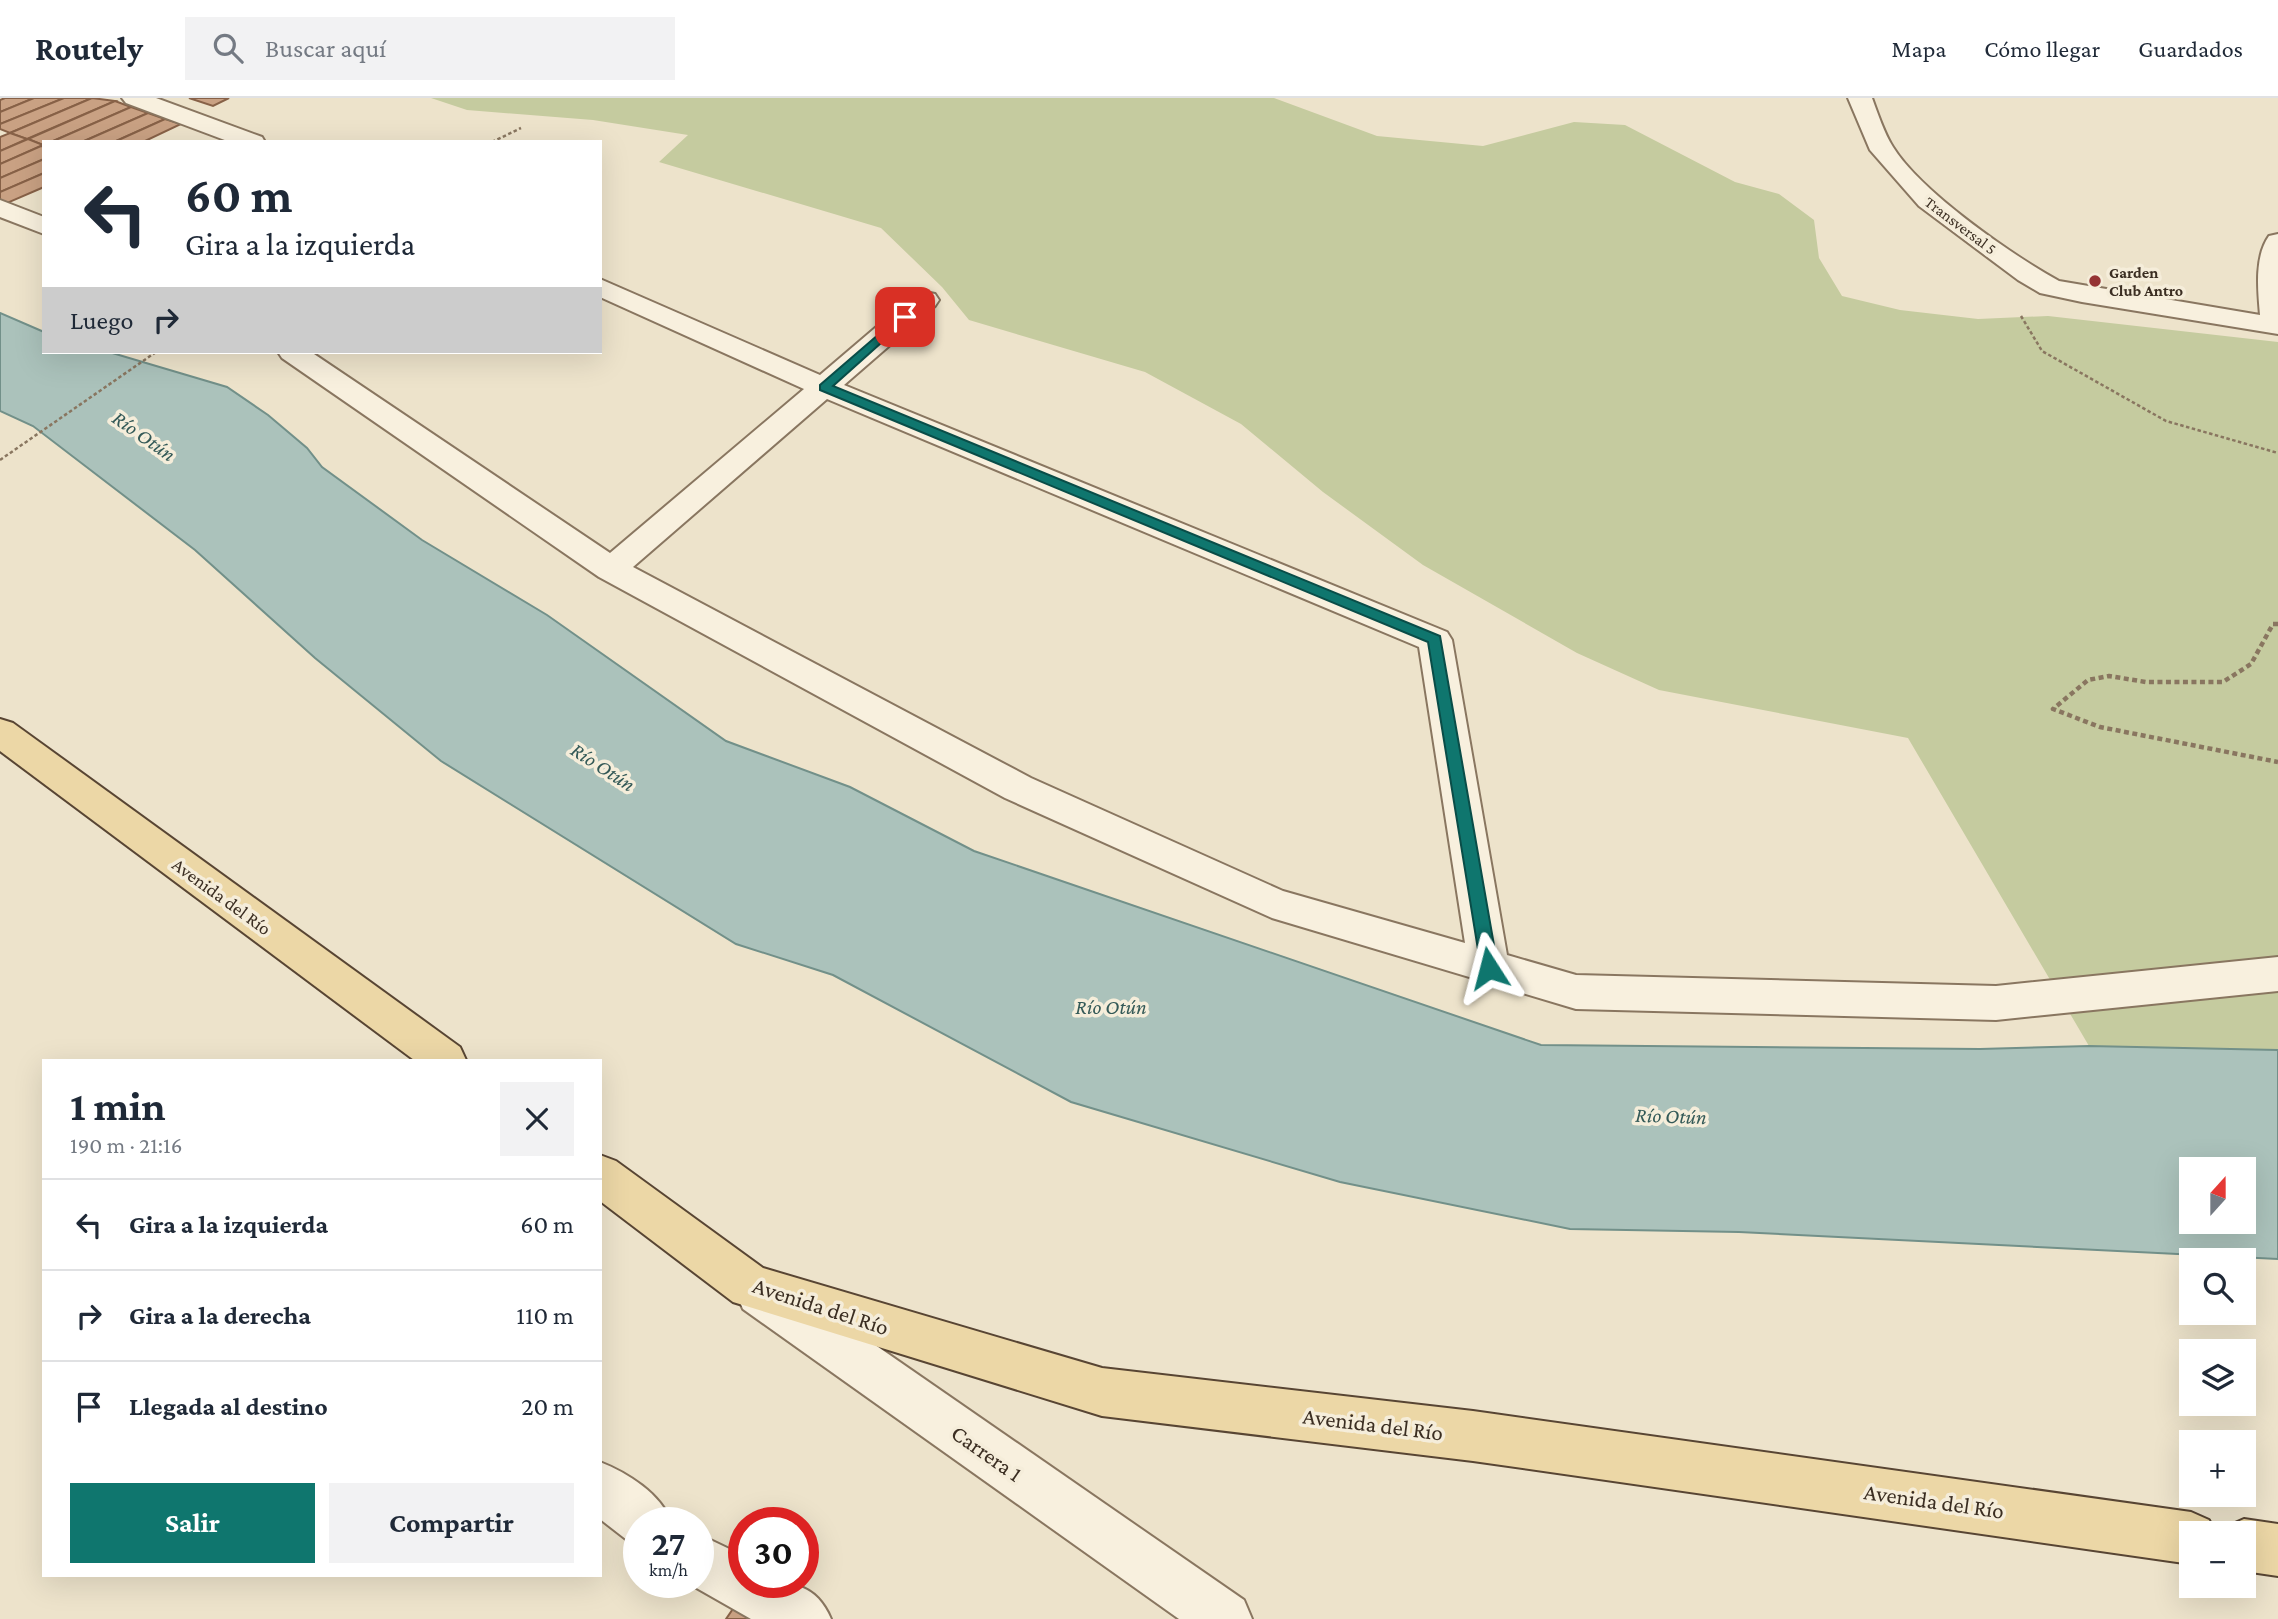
<!DOCTYPE html>
<html lang="es">
<head>
<meta charset="utf-8">
<style>
  body { margin:0; font-family:"Crimson Pro",serif; background:#f2f2f3; color:#1f2937; height:100vh; display:flex; flex-direction:column; font-size:26px; white-space:nowrap }
  * { box-sizing:border-box; margin:0 }
  p { font-size:23px; color:#747a83 }
  .icon { flex:none; width:38px; height:38px; fill:none; stroke:currentColor; stroke-width:2; stroke-linecap:round; stroke-linejoin:round }
  .map { position:relative; flex:1; overflow:hidden }
  .drawer { position:absolute; left:42px; top:961px; width:560px; height:518px; display:flex; flex-direction:column; background:#fff; border-radius:0px; box-shadow:0 7px 28px #0002 }
  .drawer>* { flex:none }
  .banner { position:absolute; left:42px; top:42px; width:560px; height:214px; border-radius:0px; box-shadow:0 7px 28px #0002; background:#fff; color:#1f2937; overflow:hidden }
  .needle { width:46px; rotate:21deg }
  .fabs { position:absolute; left:2179px; top:1059px; display:grid; gap:14px }
  .fabs a { display:grid; place-items:center; width:77px; height:77px; border-radius:0px; background:#fff; box-shadow:0 7px 28px #0002; font-size:35px }
  .speed { position:absolute; left:623px; top:1409px; display:flex; gap:14px; font-size:35px; font-weight:700; text-align:center }
  .speed>* { display:grid; place-content:center; width:91px; height:91px; border-radius:50%; background:#fff; box-shadow:0 7px 28px #0002; line-height:1 }
  .speed small { font-size:18px; font-weight:400 }
  .speed .limit { border:10px solid #d22; background:#fff; color:#111 }
  .pin { position:absolute; display:grid; place-items:center; width:60px; height:60px; color:#fff; margin:-30px; border-radius:14px; box-shadow:0 4px 10px #0006 }
  .me { position:absolute; width:77px; margin:-38px; rotate:351deg; stroke-linejoin:round; filter:drop-shadow(0 0 5px #0008) }
  .turn { display:flex; align-items:center; gap:24px; height:147px; padding:0 28px; font-size:32px }
  .turn .icon { width:91px; height:91px; stroke-width:2.5 }
  .turn b { display:block; font-size:49px; line-height:60px }
  .then { display:flex; align-items:center; height:66px; padding:0 28px; background:#0003; gap:14px; font-size:26px }
  .round { display:grid; place-items:center; flex:none; width:74px; height:74px; border-radius:0px; background:#f2f2f3 }
  .summary { display:flex; align-items:center; justify-content:space-between; height:119px; padding:0 28px }
  h1 { font-size:42px; font-weight:700; line-height:52px }
  .primary-button { display:flex; gap:14px; margin-top:auto; padding:14px 28px }
  .primary-button a { flex:1; height:80px; border-radius:0px; background:#0f766e; color:#fff; font-size:28px; font-weight:700; line-height:80px; text-align:center }
  .primary-button a+a { background:#f2f2f3; color:#1f2937 }
  ul { padding:0; list-style:none }
  li { display:flex; align-items:center; gap:21px; height:91px; padding:0 28px; border-top:2px solid #e0e1e3 }
  li div { flex:1 }
  li b { display:block; font-size:26px }
  li em { font-style:normal }
  header { display:flex; align-items:center; gap:42px; box-sizing:border-box; height:98px; padding:0 35px; background:#fff; border-bottom:2px solid #e0e1e3 }
  header strong { font-size:33px }
  nav { display:flex; gap:38px; margin-inline-start:auto; font-size:24px }
  .search { width:490px; height:63px; background:#f2f2f3; display:flex; align-items:center; gap:18px; box-sizing:border-box; padding:0 24px; border-radius:0px; color:#747a83; font-size:26px }
  .map>svg:first-child { display:block }
  .green { fill:#c5cb9f }
  .water { fill:#abc2bb; stroke:#729089; stroke-width:2; fill-rule:evenodd }
  .building { fill:#c9a183; stroke:#876147; stroke-width:2 }
  .lines { fill:none; stroke-linecap:round; stroke-linejoin:round }
  .minor-casing { stroke:#897660; stroke-width:4 }
  .major-casing { stroke:#584533; stroke-width:4 }
  .path-far1 { stroke:#897660; stroke-width:2.5; stroke-dasharray:3.5 2.5; stroke-linecap:butt }
  .path { stroke:#897660; stroke-width:4.5; stroke-dasharray:5 3.5; stroke-linecap:butt }
  .minor { fill:#f8f0de; fill-rule:evenodd }
  .major { fill:#ecd7a6; fill-rule:evenodd }
  .route { fill:#0f766e; stroke:#0a4d48; stroke-width:2 }
  .poi-dot { fill:#953333; stroke:#f5edda; stroke-width:2.5 }
  .labels { text-anchor:middle; stroke-width:7; stroke-linejoin:round; paint-order:stroke }
  .far-street-label { font-size:16px; fill:#3b2e22; stroke:#f5edda }
  .far-poi-label { font-size:16px; font-weight:bold; fill:#3b2e22; stroke:#f5edda; text-anchor:start }
  .street-label { font-size:19px; fill:#3b2e22; stroke:#f5edda }
  .water-label { font-size:21px; font-style:italic; fill:#335957; stroke:#f5edda }
  .near-street-label { font-size:23px; fill:#3b2e22; stroke:#f5edda }
</style>
</head>
<body>
<header>
<strong>Routely</strong>
<div class="search"><svg class="icon" aria-label="search" viewBox="0 0 24 24"><circle cx="10" cy="10" r="6"/><path d="M15 15l6 6"/></svg>Buscar aquí</div>
<nav><a>Mapa</a><a>Cómo llegar</a><a>Guardados</a></nav>
</header>
<div class="map">
<svg width="2278" height="1521" viewBox="0 0 2278 1521">
  <rect width="100%" height="100%" fill="#ede3cb"/>
  <polygon class="green" points="431,0 1274,0 1377,38 1483,48 1574,24 1625,27 1735,84 1779,96 1814,122 1819,160 1842,198 1900,212 1978,221 2048,218 2278,244 2278,952 2089,948 1908,640 1659,592 1577,555 1423,467 1323,394 1241,326 1145,274 969,222 942,189 881,130 659,64 688,37 593,22 467,12"/>
  <path class="water" d="M0,215L44,234V254H109L227,289L268,317L307,350L322,369L422,442L547,517L726,643L850,689L974,753L1541,947L1980,951L2089,948L2278,952V1161L1739,1134L1570,1131L1340,1084L1071,1004L833,877L736,846L441,663L315,560L195,452L33,328L0,313ZM2191,1071H2244V1124H2191Z"/>
  <g class="building">
    <polygon points="5,0 34,0 0,14 0,2"/>
    <polygon points="34,0 64,0 0,26 0,14"/>
    <polygon points="64,0 92,0 10,35 0,31 0,26"/>
    <polygon points="92,0 115,3 27,41 10,35"/>
    <polygon points="189,0 229,0 213,8"/>
    <polygon points="115,3 131,9 51,44 44,44 43,47 28,41"/>
    <polygon points="131,9 148,15 82,44 51,44"/>
    <polygon points="148,15 165,21 114,44 82,44"/>
    <polygon points="165,21 181,26 143,44 114,44"/>
    <polygon points="10,35 27,41 0,53 0,39"/>
    <polygon points="28,41 43,47 0,66 0,53"/>
    <polygon points="41,48 44,49 44,61 0,80 0,66"/>
    <polygon points="44,61 44,75 0,94 0,80"/>
    <polygon points="44,75 44,89 0,108 0,94"/>
    <polygon points="739,1502 771,1521 726,1521"/>
  </g>
  <g class="lines">
    <g class="minor-casing">
      <g id="minor">
        <polygon points="122,0 156,0 262,39 265,44 230,44 126,5"/>
        <path d="M1848,0H1872C1878,16 1884,35 1893,49C1921,94 2012,157 2059,183L2260,217C2258,193 2254,159 2269,138L2278,136V236L2082,204L2040,195L2018,182L1919,108L1870,52Z"/>
        <polygon points="0,102 44,119 44,136 0,119"/>
        <path d="M600,181L820,277L915,196L925,194L935,196L939,202L935,208L844,287L1447,534L1452,542L1507,857L1576,877L1996,888L2278,859V893L1996,922L1576,911L1272,820L1005,700L599,479L282,260L278,254H311L610,455L804,291L600,199ZM827,301L1419,549L1465,845L1283,793L1031,680L633,469Z"/>
        <polygon points="760,1173 777,1179 1244,1502 1252,1521 1179,1521 743,1211 736,1195 743,1179"/>
        <path d="M600,1364C628,1375 661,1396 671,1424H639V1447L627,1442L600,1421Z"/>
        <path d="M698,1436L744,1458V1484C782,1484 814,1480 831,1521H751L686,1484H698Z"/>
      </g>
    </g>
    <g class="major-casing">
      <g id="major">
        <polygon points="0,621 13,625 460,949 466,962 414,962 0,653"/>
        <polygon points="600,1057 616,1063 763,1170 1102,1270 1473,1313 2191,1414 2209,1422 2215,1435 2191,1435 2191,1466 1473,1363 1102,1318 733,1204 600,1103"/>
        <polygon points="2244,1421 2278,1426 2278,1478 2244,1473 2244,1435 2223,1435 2226,1429"/>
      </g>
    </g>
    <g class="path-far1">
      <polyline points="492,44 521,30"/>
      <polyline points="2021,218 2042,253 2166,323 2278,355"/>
      <polyline points="0,362 156,254"/>
    </g>
    <polyline class="path" points="2278,526 2273,526 2251,566 2223,584 2146,584 2109,578 2088,582 2053,611 2100,629 2278,664"/>
    <use href="#minor" class="minor"/>
    <use href="#major" class="major"/>
  </g>
  <polygon class="route" points="901,217 910,219 833,288 1440,538 1498,870 1495,875 1483,875 1481,870 1428,544 820,292 820,287"/>
  <circle class="poi-dot" cx="2095" cy="183" r="7"/>
  <g class="labels">
    <g class="far-street-label">
      <text transform="translate(1961 127) rotate(37)" y="6">Transversal 5</text>
    </g>
    <g class="far-poi-label">
      <text x="2109" y="180">Garden<tspan x="2109" dy="18">Club Antro</tspan></text>
    </g>
    <g class="street-label">
      <text transform="translate(222 798) rotate(36)" y="7">Avenida del Río</text>
    </g>
    <g class="water-label">
      <text transform="translate(144 338) rotate(35)" y="7">Río Otún</text>
      <text transform="translate(603 669) rotate(33)" y="7">Río Otún</text>
      <text x="1111" y="916">Río Otún</text>
      <text transform="translate(1671 1018) rotate(2)" y="7">Río Otún</text>
    </g>
    <g class="near-street-label">
      <text transform="translate(821 1208) rotate(18)" y="8">Avenida del Río</text>
      <text transform="translate(1373 1326) rotate(7)" y="8">Avenida del Río</text>
      <text transform="translate(987 1355) rotate(35)" y="8">Carrera 1</text>
      <text transform="translate(1934 1403) rotate(8)" y="8">Avenida del Río</text>
    </g>
  </g>
</svg>
<div class="fabs">
<a><svg class="needle" viewBox="-14 -14 28 28"><path d="M0-13l5 13h-10z" fill="#e53935"/><path d="M0 13l5-13h-10z" fill="#747a83"/></svg></a>
<a><svg class="icon" aria-label="search" viewBox="0 0 24 24"><circle cx="10" cy="10" r="6"/><path d="M15 15l6 6"/></svg></a>
<a><svg class="icon" aria-label="layers" viewBox="0 0 24 24"><path d="M12 4l9 5-9 5-9-5zM3 14l9 5 9-5"/></svg></a>
<a>+</a>
<a>−</a>
</div>
<div class="speed"><div>27<small>km/h</small></div><div class="limit">30</div></div>
<div class="pin" style="left:905px;top:219px;background:#d93025"><svg class="icon" aria-label="arrive" viewBox="0 0 24 24"><path d="M6 21V4h12l-3 4 3 4H6"/></svg></div>
<svg class="me" style="left:1489px;top:870px" viewBox="-20 -20 40 40"><path d="M0-17L14 15 0 8-14 15z" fill="#0f766e" stroke="#fff" stroke-width="4"/></svg>
<div class="banner">
<div class="turn"><svg class="icon" aria-label="left" viewBox="0 0 24 24"><path d="M17 20v-9H6M10 6l-5 5 5 5"/></svg><div><b>60 m</b>Gira a la izquierda</div></div>
<div class="then">Luego<svg class="icon" aria-label="right" viewBox="0 0 24 24"><path d="M7 20v-9h11M14 6l5 5-5 5"/></svg></div>
</div>
<section class="drawer">
<div class="summary"><div><h1>1 min</h1><p>190 m · 21:16</p></div><a class="round"><svg class="icon" aria-label="close" viewBox="0 0 24 24"><path d="M6 6l12 12M18 6L6 18"/></svg></a></div>
<ul>
<li><svg class="icon" aria-label="left" viewBox="0 0 24 24"><path d="M17 20v-9H6M10 6l-5 5 5 5"/></svg><div><b>Gira a la izquierda</b></div><em>60 m</em></li>
<li><svg class="icon" aria-label="right" viewBox="0 0 24 24"><path d="M7 20v-9h11M14 6l5 5-5 5"/></svg><div><b>Gira a la derecha</b></div><em>110 m</em></li>
<li><svg class="icon" aria-label="arrive" viewBox="0 0 24 24"><path d="M6 21V4h12l-3 4 3 4H6"/></svg><div><b>Llegada al destino</b></div><em>20 m</em></li>
</ul>
<div class="primary-button"><a>Salir</a><a>Compartir</a></div>
</section>
</div>
</body>
</html>
